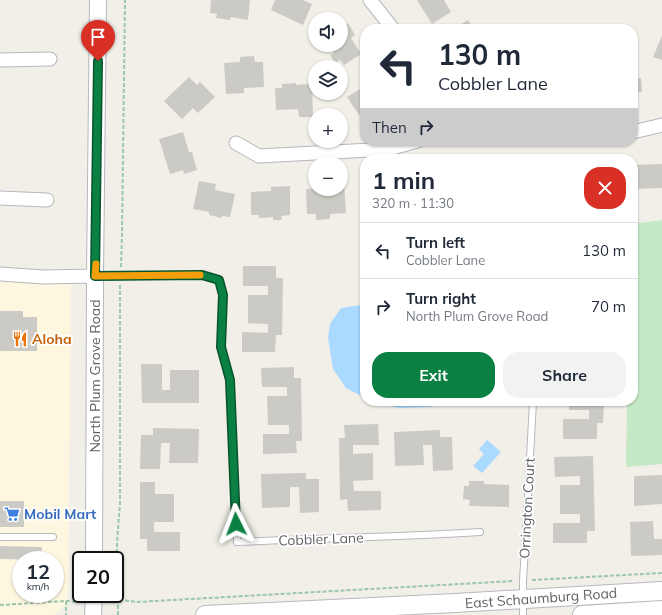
<!DOCTYPE html>
<html lang="en">
<head>
<meta charset="utf-8">
<style>
  body { margin:0; font-family:Mulish,sans-serif; background:#f2f2f3; color:#1f2937; height:100vh; display:flex; flex-direction:column; font-size:15px; white-space:nowrap }
  * { box-sizing:border-box; margin:0 }
  p { font-size:13px; color:#747a83 }
  .icon { flex:none; width:22px; height:22px; fill:none; stroke:currentColor; stroke-width:2; stroke-linecap:round; stroke-linejoin:round }
  .map { position:relative; flex:1; overflow:hidden }
  .sheet { position:absolute; left:360px; top:154px; width:278px; height:252px; display:flex; flex-direction:column; background:#fff; border-radius:16px; box-shadow:0 1px 3px #0004 }
  .sheet>* { flex:none }
  .hud { position:absolute; left:360px; top:24px; width:278px; height:122px; border-radius:16px; box-shadow:0 1px 3px #0004; background:#fff; color:#1f2937; overflow:hidden }
  .fabs { position:absolute; left:308px; top:12px; display:grid; gap:8px }
  .fabs a { display:grid; place-items:center; width:40px; height:40px; border-radius:50%; background:#fff; box-shadow:0 1px 3px #0004; font-size:20px }
  .speed { position:absolute; left:12px; top:551px; display:flex; gap:8px; font-size:20px; font-weight:700; text-align:center }
  .speed>* { display:grid; place-content:center; width:52px; height:52px; border-radius:50%; background:#fff; box-shadow:0 1px 3px #0004; line-height:1 }
  .speed small { font-size:10px; font-weight:400 }
  .speed .limit { border:2px solid #111; border-radius:6px; background:#fff; color:#111 }
  .pin { position:absolute; display:grid; place-items:center; width:34px; height:34px; color:#fff; margin:-41px -17px; border-radius:50% 50% 50% 0; rotate:-45deg; box-shadow:0 0 4px #0007 }
  .pin .icon { rotate:45deg }
  .me { position:absolute; width:44px; margin:-22px; rotate:357deg; stroke-linejoin:round; filter:drop-shadow(0 0 3px #0008) }
  .turn { display:flex; align-items:center; gap:14px; height:84px; padding:0 12px; font-size:18px }
  .turn .icon { width:52px; height:52px; stroke-width:2.5 }
  .turn b { display:block; font-size:28px; line-height:34px }
  .then { display:flex; align-items:center; height:38px; padding:0 12px; background:#0003; gap:8px; font-size:15px }
  .round { display:grid; place-items:center; flex:none; width:42px; height:42px; border-radius:16px; background:#f2f2f3 }
  .head { display:flex; align-items:center; justify-content:space-between; height:68px; padding:0 12px }
  h1 { font-size:24px; font-weight:700; line-height:30px }
  .button { display:flex; gap:8px; margin-top:auto; padding:8px 12px }
  .button a { flex:1; height:46px; border-radius:16px; background:#0b8043; color:#fff; font-size:16px; font-weight:700; line-height:46px; text-align:center }
  .button a+a { background:#f2f2f3; color:#1f2937 }
  ul { padding:0; list-style:none }
  li { display:flex; align-items:center; gap:12px; height:56px; padding:0 12px; border-top:1px solid #e0e1e3 }
  li div { flex:1 }
  li b { display:block; font-size:15px }
  li em { font-style:normal }
  .map>svg:first-child { display:block }
  .commercial { fill:#fef7e0; fill-rule:evenodd }
  .green { fill:#c5e8c5 }
  .water { fill:#aadaff }
  .building { fill:#cccac5 }
  .lines { fill:none; stroke-linecap:round; stroke-linejoin:round }
  .service-casing { stroke:#b5b8bc; stroke-width:8 }
  .minor-casing { stroke:#b5b8bc; stroke-width:15 }
  .tertiary-casing { stroke:#b5b8bc; stroke-width:18 }
  .secondary-casing { stroke:#b6babf; stroke-width:20 }
  .path { stroke:#9cc7a9; stroke-width:2; stroke-dasharray:4 2; stroke-linecap:butt }
  .service { stroke:#fff; stroke-width:6 }
  .minor { stroke:#fff; stroke-width:13 }
  .tertiary { stroke:#fff; stroke-width:16 }
  .secondary { stroke:#fff; stroke-width:18 }
  .route-casing { stroke:#07532c; stroke-width:10 }
  .route { stroke:#0b8043; stroke-width:7 }
  .slow { stroke:#f59e0b; stroke-width:7 }
  .labels { text-anchor:middle; stroke-width:3.5; stroke-linejoin:round; paint-order:stroke }
  .food-label { font-size:14px; font-weight:bold; fill:#c56008; stroke:#fff; text-anchor:start }
  .street-label { font-size:14px; fill:#5f6368; stroke:#fff }
  .shop-label { font-size:14px; font-weight:bold; fill:#366cbe; stroke:#fff; text-anchor:start }
</style>
</head>
<body>
<div class="map">
<svg width="662" height="615" viewBox="0 0 662 615">
  <rect width="100%" height="100%" fill="#f1efe8"/>
  <path class="commercial" d="M0,275L71,279L68,593L65,605L60,611L54,615H0ZM21,560H55V594H21Z"/>
  <polygon class="green" points="662,220 662,464 626,467 627,401 633,401 633,224"/>
  <g class="water">
    <polygon points="361,305 365,306 365,398 346,388 333,369 328,338 330,324 341,308"/>
    <polygon points="370,401 452,401 430,407 400,408 373,403"/>
    <polygon points="487,440 501,452 482,473 473,466 484,454 479,449"/>
  </g>
  <g class="building">
    <polygon points="211,0 250,0 248,20 231,17 230,20 216,18 217,14 210,13"/>
    <polygon points="275,0 303,0 312,4 303,25 271,10"/>
    <polygon points="417,0 444,0 451,12 432,24"/>
    <polygon points="468,20 473,29 453,29"/>
    <polygon points="348,23 355,35 351,38 361,54 344,65 340,60 335,63 330,55 334,53 329,45 341,45 341,28"/>
    <polygon points="662,36 662,60 653,57"/>
    <polygon points="254,56 255,62 263,62 264,87 244,88 244,93 226,94 224,63 240,62 240,57"/>
    <polygon points="189,77 197,85 200,82 215,97 198,113 193,108 182,119 164,101"/>
    <polygon points="633,78 641,78 642,92 633,92"/>
    <polygon points="296,83 296,85 312,84 313,117 299,117 298,109 276,110 275,88 282,88 282,84"/>
    <polygon points="365,86 365,111 359,115 347,97"/>
    <polygon points="183,132 189,152 192,152 197,170 184,174 183,170 170,174 159,139"/>
    <polygon points="662,164 662,188 633,189 633,165"/>
    <polygon points="199,181 216,184 215,190 235,194 230,217 222,216 222,218 209,215 209,212 193,209"/>
    <polygon points="341,183 344,183 346,213 330,214 330,219 316,220 316,214 307,214 306,189 341,189"/>
    <polygon points="290,186 290,215 281,216 282,220 273,220 273,217 259,218 259,215 251,215 251,192 271,191 271,187"/>
    <polygon points="243,266 276,266 276,278 283,278 282,335 276,335 275,352 242,352 242,332 268,333 268,324 248,323 248,295 268,295 268,286 243,286"/>
    <polygon points="0,311 23,311 23,317 37,317 37,351 0,351"/>
    <polygon points="141,364 162,364 162,390 170,390 170,370 199,370 199,403 142,403"/>
    <polygon points="294,367 294,378 301,378 302,441 296,441 297,453 263,454 263,434 289,434 289,425 268,425 267,396 287,396 287,387 262,387 261,368"/>
    <polygon points="569,401 604,401 603,423 597,423 597,439 563,439 563,419 589,419 589,410 569,410"/>
    <polygon points="378,424 379,445 353,445 353,454 373,453 373,480 353,481 354,491 381,491 381,510 348,511 347,499 340,500 339,438 345,438 344,425"/>
    <polygon points="153,428 199,429 198,463 169,463 170,443 161,443 160,469 140,469 141,435 153,435"/>
    <polygon points="440,430 440,437 452,437 453,470 433,471 432,445 423,445 424,465 395,466 394,432"/>
    <polygon points="593,456 595,531 587,531 587,543 553,543 553,523 580,523 580,514 560,514 560,485 580,485 580,476 555,477 554,457"/>
    <polygon points="306,473 306,479 319,479 319,512 300,513 299,487 290,487 290,507 262,508 261,474"/>
    <polygon points="662,475 662,504 634,506 634,476"/>
    <polygon points="469,481 484,481 484,484 509,485 509,507 469,506 470,500 463,499 464,486 469,486"/>
    <polygon points="140,482 155,482 155,494 174,494 174,522 154,522 154,532 180,532 180,551 147,551 147,539 140,539"/>
    <rect x="0" y="501" width="24" height="26"/>
    <polygon points="653,521 654,539 662,539 662,555 631,556 630,522"/>
    <polygon points="0,546 42,547 41,560 0,559"/>
  </g>
  <g class="lines">
    <g class="service-casing">
      <g id="service">
        <path d="M95,276L202,275L219,280L223,295L221,347L230,380L237,542C318,538 399,537 480,532"/>
        <polyline points="0,537 53,537"/>
        <polyline points="523,615 523,580 526,533 533,401"/>
      </g>
    </g>
    <g class="minor-casing">
      <g id="minor">
        <polyline points="370,0 393,29"/>
        <polyline points="0,60 50,59"/>
        <polyline points="633,132 662,125"/>
        <polyline points="236,143 259,156 389,149 417,141"/>
        <polyline points="0,198 47,200"/>
        <polyline points="0,274 44,277 95,276"/>
      </g>
    </g>
    <g class="tertiary-casing">
      <g id="tertiary">
        <polyline points="94,560 95,276 98,0"/>
        <polyline points="93,615 94,594"/>
      </g>
    </g>
    <g class="secondary-casing">
      <g id="secondary">
        <polyline points="205,615 455,603 662,591"/>
        <polyline points="582,615 662,610"/>
      </g>
    </g>
    <g class="path">
      <polyline points="121,267 122,235 125,0"/>
      <polyline points="120,285 120,505 118,528 116,564 119,582 121,590 122,600"/>
      <polyline points="532,580 662,573"/>
      <polyline points="66,601 66,615"/>
      <polyline points="107,601 122,600 137,602 514,581"/>
      <polyline points="0,605 66,601 81,602"/>
      <polyline points="118,615 118,605 121,601"/>
    </g>
    <use href="#service" class="service"/>
    <use href="#minor" class="minor"/>
    <use href="#tertiary" class="tertiary"/>
    <use href="#secondary" class="secondary"/>
  </g>
  <g class="lines">
    <g class="route-casing">
      <polyline id="route" points="98,61 95,276 202,275 219,280 223,295 221,347 230,380 236,524"/>
    </g>
    <use href="#route" class="route"/>
    <polyline class="slow" points="96,264 95,276 200,275"/>
  </g>
  <defs>
    <g id="restaurant-bare" transform="scale(1.2)"><path d="M-5-6h1v4h1v-4h1v4h1v-4h1v5L-1.5 .5V6h-2V.5L-5-1ZM5-6V6H3V1.5H1.5Q1.5-4 5-6Z" fill="#e8710a" stroke="#fff" stroke-width="2.5" paint-order="stroke"/></g>
    <g id="supermarket-bare" transform="scale(1.2)"><path d="M-6-5.5h2.5l.6 2H6L4.5 2H-2.5L-4.4-4H-6ZM-1.5 3.2a1.3 1.3 0 1 0 .1 0ZM3 3.2a1.3 1.3 0 1 0 .1 0Z" fill="#3f7fe0" stroke="#fff" stroke-width="2.5" paint-order="stroke"/></g>
  </defs>
  <g fill-rule="evenodd">
    <use href="#restaurant-bare" x="20" y="339"/>
    <use href="#supermarket-bare" x="12" y="514"/>
  </g>
  <g class="labels">
    <g class="food-label">
      <text x="32" y="344">Aloha</text>
    </g>
    <g class="street-label">
      <text transform="translate(95 376) rotate(-90)" y="5">North Plum Grove Road</text>
      <text transform="translate(527 508) rotate(-87)" y="5">Orrington Court</text>
      <text transform="translate(321 539) rotate(-2)" y="5">Cobbler Lane</text>
      <text transform="translate(541 598) rotate(-4)" y="5">East Schaumburg Road</text>
    </g>
    <g class="shop-label">
      <text x="24" y="519">Mobil Mart</text>
    </g>
  </g>
</svg>
<div class="fabs">
<a><svg class="icon" aria-label="sound" viewBox="0 0 24 24"><path d="M4 9h4l5-4v14l-5-4H4zM17 9q2 3 0 6"/></svg></a>
<a><svg class="icon" aria-label="layers" viewBox="0 0 24 24"><path d="M12 4l9 5-9 5-9-5zM3 14l9 5 9-5"/></svg></a>
<a>+</a>
<a>−</a>
</div>
<div class="speed"><div>12<small>km/h</small></div><div class="limit">20</div></div>
<div class="pin" style="left:98px;top:61px;background:#d93025"><svg class="icon" aria-label="arrive" viewBox="0 0 24 24"><path d="M6 21V4h12l-3 4 3 4H6"/></svg></div>
<svg class="me" style="left:236px;top:524px" viewBox="-20 -20 40 40"><path d="M0-17L14 15 0 8-14 15z" fill="#0b8043" stroke="#fff" stroke-width="4"/></svg>
<div class="hud">
<div class="turn"><svg class="icon" aria-label="left" viewBox="0 0 24 24"><path d="M17 20v-9H6M10 6l-5 5 5 5"/></svg><div><b>130 m</b>Cobbler Lane</div></div>
<div class="then">Then<svg class="icon" aria-label="right" viewBox="0 0 24 24"><path d="M7 20v-9h11M14 6l5 5-5 5"/></svg></div>
</div>
<section class="sheet">
<div class="head"><div><h1>1 min</h1><p>320 m · 11:30</p></div><a class="round" style="background:#d93025;color:#fff"><svg class="icon" aria-label="close" viewBox="0 0 24 24"><path d="M6 6l12 12M18 6L6 18"/></svg></a></div>
<ul>
<li><svg class="icon" aria-label="left" viewBox="0 0 24 24"><path d="M17 20v-9H6M10 6l-5 5 5 5"/></svg><div><b>Turn left</b><p>Cobbler Lane</p></div><em>130 m</em></li>
<li><svg class="icon" aria-label="right" viewBox="0 0 24 24"><path d="M7 20v-9h11M14 6l5 5-5 5"/></svg><div><b>Turn right</b><p>North Plum Grove Road</p></div><em>70 m</em></li>
</ul>
<div class="button"><a>Exit</a><a>Share</a></div>
</section>
</div>
</body>
</html>
